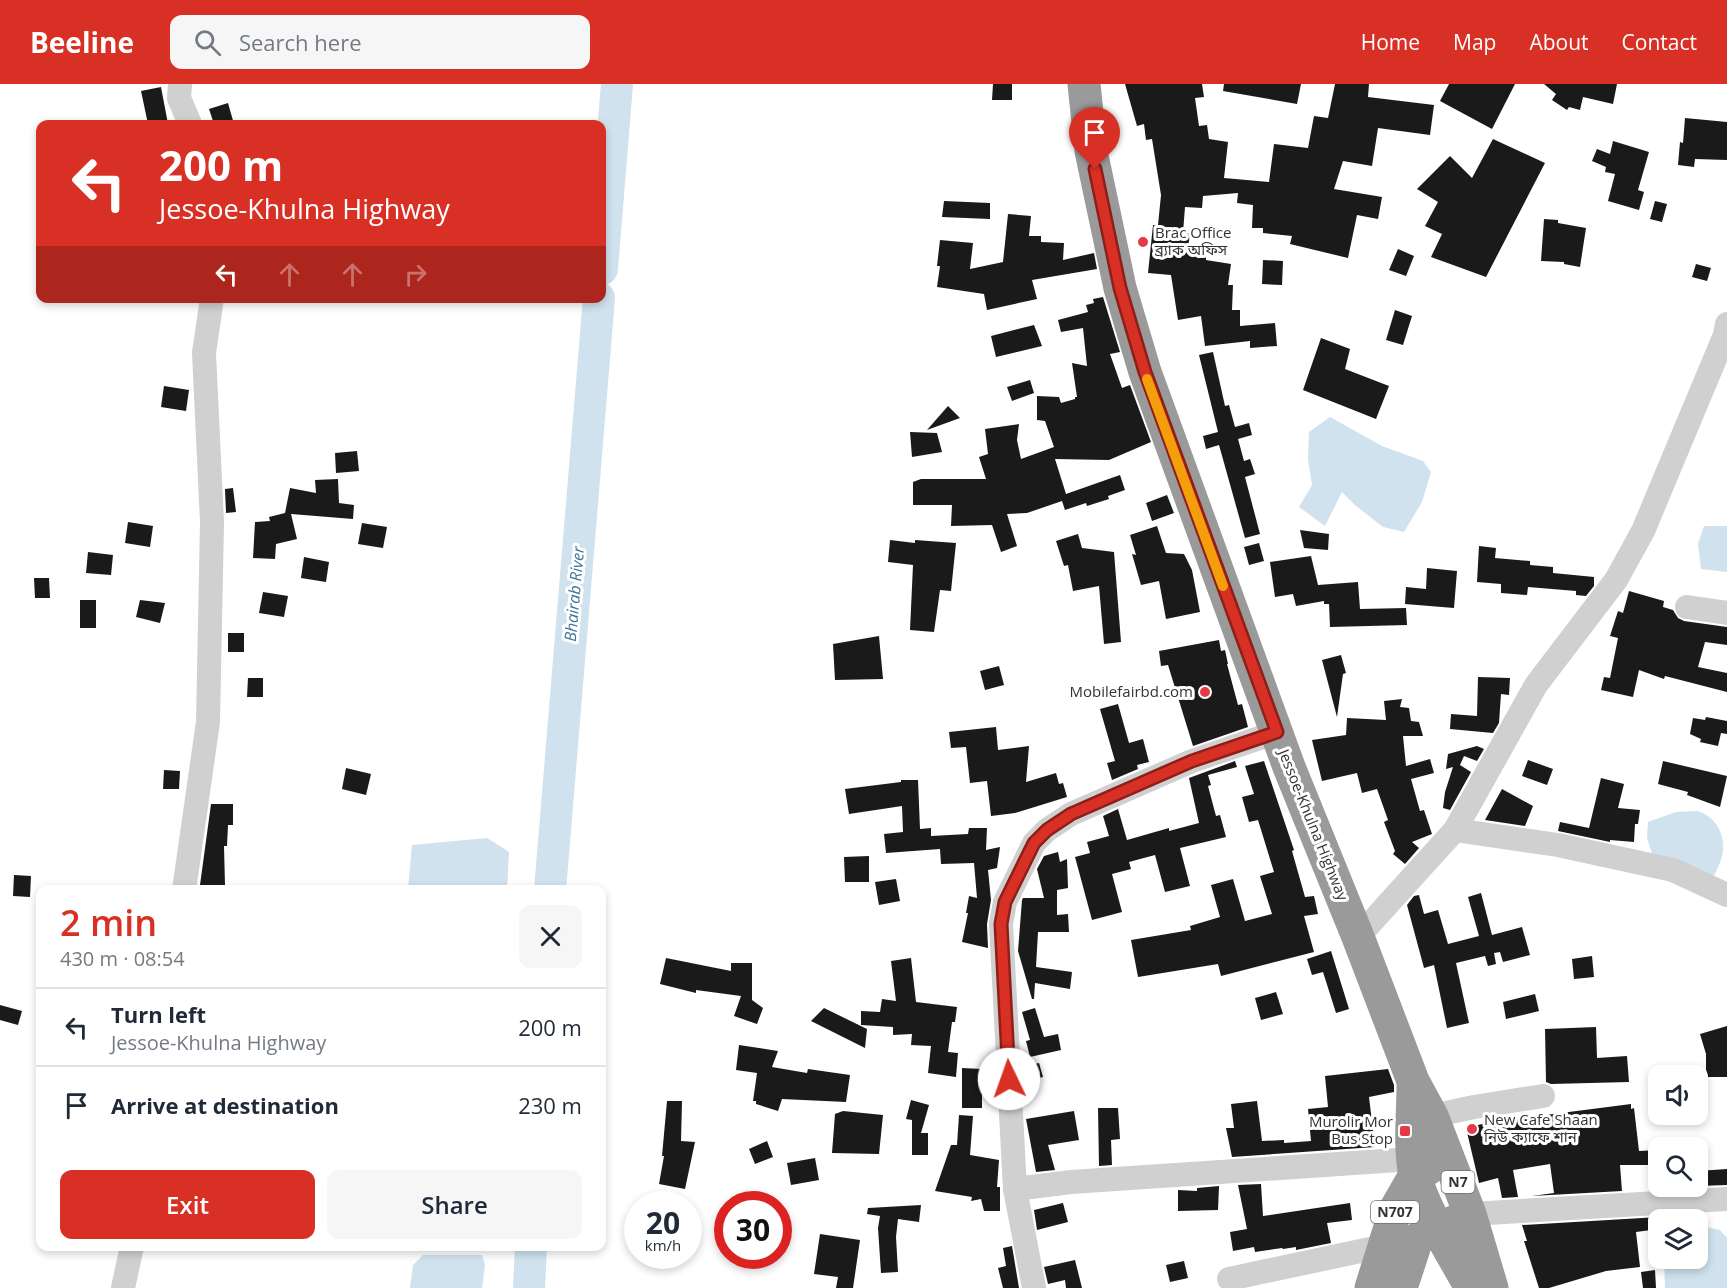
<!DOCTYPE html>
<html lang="en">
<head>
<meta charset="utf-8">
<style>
  body { margin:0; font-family:"Open Sans","Noto Sans Bengali",sans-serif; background:#f6f6f7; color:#1f2937; height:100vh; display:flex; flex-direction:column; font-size:22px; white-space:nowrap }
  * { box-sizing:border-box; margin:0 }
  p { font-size:20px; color:#747a83 }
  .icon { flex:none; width:33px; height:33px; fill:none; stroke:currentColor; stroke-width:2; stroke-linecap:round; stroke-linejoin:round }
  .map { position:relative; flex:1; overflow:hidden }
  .panel { position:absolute; left:36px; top:801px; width:570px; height:366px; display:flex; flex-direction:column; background:#fff; border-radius:12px; box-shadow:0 3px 9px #0003 }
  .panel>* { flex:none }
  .top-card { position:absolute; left:36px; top:36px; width:570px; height:183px; border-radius:12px; box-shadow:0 3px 9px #0003; background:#d93025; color:#fff; overflow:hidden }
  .tools { position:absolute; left:1648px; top:981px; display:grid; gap:12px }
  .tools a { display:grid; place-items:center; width:60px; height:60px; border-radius:12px; background:#fff; box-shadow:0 3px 9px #0003; font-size:30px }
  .speed { position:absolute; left:624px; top:1107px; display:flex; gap:12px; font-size:30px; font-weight:700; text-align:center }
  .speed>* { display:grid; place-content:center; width:78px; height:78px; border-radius:50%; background:#fff; box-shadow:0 3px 9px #0003; line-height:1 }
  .speed small { font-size:15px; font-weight:400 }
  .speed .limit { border:9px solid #d22; background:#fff; color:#111 }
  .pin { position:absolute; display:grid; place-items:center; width:51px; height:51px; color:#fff; margin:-62px -26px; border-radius:50% 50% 50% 0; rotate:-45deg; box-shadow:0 0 6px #0007 }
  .pin .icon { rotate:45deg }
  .me { position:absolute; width:66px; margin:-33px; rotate:357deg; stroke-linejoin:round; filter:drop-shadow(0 0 4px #0008) }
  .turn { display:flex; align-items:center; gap:21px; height:126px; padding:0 24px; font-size:27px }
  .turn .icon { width:78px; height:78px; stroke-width:2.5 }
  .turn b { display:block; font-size:42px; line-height:51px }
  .lanes { display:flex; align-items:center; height:57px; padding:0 24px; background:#0003; justify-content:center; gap:30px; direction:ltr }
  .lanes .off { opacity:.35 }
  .round { display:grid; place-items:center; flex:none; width:63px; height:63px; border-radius:12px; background:#f6f6f7 }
  .overview { display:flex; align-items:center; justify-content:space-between; height:102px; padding:0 24px }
  h1 { font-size:36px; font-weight:600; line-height:45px; color:#d93025 }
  .button { display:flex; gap:12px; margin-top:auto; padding:12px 24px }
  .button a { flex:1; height:69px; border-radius:12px; background:#d93025; color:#fff; font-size:24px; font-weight:600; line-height:69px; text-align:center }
  .button a+a { background:#f6f6f7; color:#1f2937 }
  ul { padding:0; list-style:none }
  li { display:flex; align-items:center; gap:18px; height:78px; padding:0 24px; border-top:2px solid #e0e1e3 }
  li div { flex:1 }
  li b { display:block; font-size:22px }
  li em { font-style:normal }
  header { display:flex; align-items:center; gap:36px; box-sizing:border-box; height:84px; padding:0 30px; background:#d93025; color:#fff }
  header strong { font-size:28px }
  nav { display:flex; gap:33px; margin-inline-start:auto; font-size:21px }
  .search { width:420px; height:54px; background:#f6f6f7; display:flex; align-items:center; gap:15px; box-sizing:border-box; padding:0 21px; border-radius:12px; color:#747a83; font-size:22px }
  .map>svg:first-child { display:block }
  .water { fill:#cfe2ee }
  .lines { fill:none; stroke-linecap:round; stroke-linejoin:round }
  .river { stroke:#cfe2ee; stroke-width:32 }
  .building { fill:#1a1a1a }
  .minor { stroke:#d0d0d0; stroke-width:24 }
  .highway { stroke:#9a9a9a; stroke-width:33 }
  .route-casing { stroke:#8d1f18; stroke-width:15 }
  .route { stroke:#d93025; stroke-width:10 }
  .slow { stroke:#f59e0b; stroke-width:10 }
  .poi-dot { fill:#e63946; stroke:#fff; stroke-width:2 }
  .labels { text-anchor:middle; stroke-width:6; stroke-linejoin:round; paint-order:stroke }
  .shield { fill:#fff; stroke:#707070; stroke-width:1.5 }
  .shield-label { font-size:14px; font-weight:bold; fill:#333 }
  .poi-label { font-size:15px; fill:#333; stroke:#fff; text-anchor:start }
  .street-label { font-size:15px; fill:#333; stroke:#fff }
  .water-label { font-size:16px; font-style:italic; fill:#3f7597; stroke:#fff }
</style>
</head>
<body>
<header>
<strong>Beeline</strong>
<div class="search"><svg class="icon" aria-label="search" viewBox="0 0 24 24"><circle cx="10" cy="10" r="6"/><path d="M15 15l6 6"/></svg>Search here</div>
<nav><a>Home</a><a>Map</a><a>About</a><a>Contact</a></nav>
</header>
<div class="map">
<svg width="1727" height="1204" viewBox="0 0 1727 1204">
  <rect width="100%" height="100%" fill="#fff"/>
  <g class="water">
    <polygon points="1330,333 1382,362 1423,377 1431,388 1422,418 1404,448 1383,443 1355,421 1342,408 1325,442 1299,423 1312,401 1308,375 1309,348"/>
    <polygon points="1704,442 1727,442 1727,488 1701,485 1698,460"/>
    <path d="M1697,727C1714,731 1725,749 1723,767C1722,777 1715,789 1711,798L1655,779L1647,754L1648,738L1676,728Z"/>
    <polygon points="487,754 509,768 507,805 408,805 412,761"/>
    <polygon points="1698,1141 1720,1146 1727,1154 1727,1204 1665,1204 1664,1175 1698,1174"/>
    <polygon points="423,1171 482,1171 485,1181 482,1204 410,1204 413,1181"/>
  </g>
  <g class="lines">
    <g class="river">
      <polyline points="602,185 617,0"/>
      <polyline points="550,806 599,214"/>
      <polyline points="529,1204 531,1162"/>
    </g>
  </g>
  <g class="building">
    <polygon points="993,0 1012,0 1012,16 992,16"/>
    <polygon points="1125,0 1202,0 1204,13 1195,14 1199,42 1207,41 1209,55 1228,58 1224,94 1269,98 1274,60 1308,64 1314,32 1328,34 1335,0 1369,0 1368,13 1434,21 1430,51 1378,44 1372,82 1343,77 1334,105 1382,113 1378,135 1357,131 1348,174 1290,160 1292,152 1263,149 1263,144 1252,144 1253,121 1237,119 1238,109 1203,112 1202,124 1185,123 1183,149 1190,149 1188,165 1206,166 1206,176 1231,180 1228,201 1233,201 1232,226 1240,226 1240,242 1275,239 1277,262 1250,264 1250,257 1205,262 1201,232 1178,236 1171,191 1148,189 1153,141 1158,141 1161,111 1152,55 1146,56 1144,40 1137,42"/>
    <polygon points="1224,0 1301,0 1297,20 1223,7"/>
    <polygon points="1449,0 1515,0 1492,45 1440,17"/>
    <polygon points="1544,0 1617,0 1613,20 1583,13 1580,26 1569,23 1567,26 1552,16 1556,10"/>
    <polygon points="161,3 168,40 148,40 141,7"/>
    <polygon points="228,19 234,40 214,40 209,25"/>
    <polygon points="1685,34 1727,38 1727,76 1695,75 1694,83 1678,81 1680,58 1683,59"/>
    <polygon points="1493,55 1545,79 1486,193 1431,173 1442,150 1425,142 1438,118 1417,105 1450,72 1472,94"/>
    <polygon points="1613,57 1649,68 1638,106 1644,108 1639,126 1608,117 1615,90 1605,88 1606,83 1592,77 1597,65 1610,70"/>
    <polygon points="944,117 990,119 990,135 942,133"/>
    <polygon points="1655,117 1667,120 1662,138 1650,135"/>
    <polygon points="1008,130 1031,132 1029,152 1041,152 1041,158 1064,159 1063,176 1094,169 1097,185 1032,196 1037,215 987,226 984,210 937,203 940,182 937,182 940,156 973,159 970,185 1003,178"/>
    <polygon points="1544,135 1558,136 1558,139 1586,144 1580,183 1564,180 1564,178 1541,177"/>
    <polygon points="1398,165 1414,172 1406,192 1389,186"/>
    <polygon points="1263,176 1283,177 1282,201 1262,200"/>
    <polygon points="1696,180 1711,184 1707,197 1692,193"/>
    <polygon points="1103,213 1120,268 1110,270 1122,304 1130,301 1151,358 1109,376 1055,375 1066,410 1120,391 1125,406 1108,412 1109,415 1087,422 1086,419 1065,426 1062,417 1027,429 1007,430 1017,462 1001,468 992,441 951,442 952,421 913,421 913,398 921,395 986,395 979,373 988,370 985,345 1019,340 1017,356 1021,375 1054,363 1045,337 1037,336 1037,312 1059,313 1061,319 1075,315 1075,313 1077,313 1072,279 1087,282 1083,244 1061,248 1058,236 1088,228 1086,221 1094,219 1093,215"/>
    <polygon points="1395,226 1412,232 1403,261 1386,256"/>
    <polygon points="1034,241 1042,262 996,273 991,252"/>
    <polygon points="1321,254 1350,265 1345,285 1389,302 1376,335 1303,306"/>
    <polygon points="1213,268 1225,322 1229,321 1235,343 1249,339 1252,351 1238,355 1244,377 1250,375 1255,390 1245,393 1260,450 1245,454 1219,361 1206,365 1203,352 1218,348 1199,271"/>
    <polygon points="1030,296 1034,309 1012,317 1007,303"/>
    <polygon points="164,302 189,306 186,327 161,323"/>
    <polygon points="948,322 960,334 927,346"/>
    <polygon points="910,348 937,349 942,368 912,373"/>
    <polygon points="357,367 359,387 336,389 335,369"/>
    <polygon points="338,395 339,419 354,421 353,435 291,430 297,455 276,460 275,475 253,474 255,438 270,437 269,433 285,429 290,404 316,409 315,396"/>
    <polygon points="233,404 236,428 226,429 225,405"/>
    <polygon points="1167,411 1174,429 1152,437 1146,419"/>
    <polygon points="128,438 153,442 150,463 125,459"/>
    <polygon points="362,439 387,443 383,464 358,460"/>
    <polygon points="1157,442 1166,469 1184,470 1192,486 1200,528 1166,535 1159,497 1141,501 1132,470 1136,471 1130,451"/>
    <polygon points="1300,446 1329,450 1328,466 1304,464"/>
    <polygon points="1078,450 1082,464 1114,468 1121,558 1104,560 1099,502 1073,507 1068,481 1064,482 1056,457"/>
    <polygon points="890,456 915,459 915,456 956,459 951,507 940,506 934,548 910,546 913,481 888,478"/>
    <polygon points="1259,459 1264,477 1249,481 1244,463"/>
    <polygon points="1479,462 1496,464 1495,474 1530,477 1530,481 1553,483 1553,489 1594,493 1594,502 1586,512 1576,511 1576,507 1528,503 1527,511 1501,509 1501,500 1477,498"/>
    <polygon points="88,468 113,471 111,491 86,489"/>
    <polygon points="1311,472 1318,501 1358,498 1360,525 1406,524 1407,541 1330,543 1329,520 1324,520 1324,517 1296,522 1293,510 1275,513 1270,478"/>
    <polygon points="304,473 329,478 326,498 301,494"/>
    <polygon points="1427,484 1457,487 1454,524 1405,520 1406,503 1426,505"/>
    <polygon points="34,494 49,494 50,514 35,514"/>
    <polygon points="1629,507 1664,517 1663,523 1673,526 1678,534 1684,537 1727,543 1727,561 1705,558 1698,583 1727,589 1727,608 1665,592 1664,595 1639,586 1633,613 1601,606 1604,593 1610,594 1618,554 1610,552 1618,527 1623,529"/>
    <polygon points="263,508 288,512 284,533 259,529"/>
    <rect x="80" y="516" width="16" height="28"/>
    <polygon points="140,516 165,519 160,539 136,533"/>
    <rect x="228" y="549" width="16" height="19"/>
    <polygon points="879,552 883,595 835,596 833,560"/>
    <polygon points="1219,556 1221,567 1225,566 1228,580 1227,580 1238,621 1242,620 1248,643 1193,662 1168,581 1161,582 1159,567"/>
    <polygon points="1341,571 1346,589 1343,590 1337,633 1322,576"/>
    <polygon points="999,582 1004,601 985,606 980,587"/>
    <polygon points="1478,593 1510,594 1509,611 1501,610 1499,639 1493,649 1450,645 1451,630 1477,632"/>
    <polygon points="248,594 263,594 263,613 247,613"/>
    <polygon points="1402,615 1400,623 1409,624 1411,637 1419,638 1423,652 1403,652 1406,682 1430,675 1434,689 1411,695 1420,727 1424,726 1432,750 1412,758 1419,764 1405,780 1393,770 1395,767 1384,738 1388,736 1377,705 1362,709 1357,689 1322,697 1312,656 1346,651 1347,634 1386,636 1384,617"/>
    <polygon points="1118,620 1129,659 1143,655 1149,678 1137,681 1138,685 1112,696 1107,679 1115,677 1100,625"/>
    <polygon points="1706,633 1727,637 1727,650 1721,649 1718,662 1700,658 1701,655 1690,650 1693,634 1705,636"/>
    <polygon points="996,643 998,666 1029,662 1026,698 1056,689 1059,700 1063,699 1067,713 1015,729 991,732 987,697 970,699 966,663 951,664 949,648"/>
    <polygon points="1477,662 1484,665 1477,677 1464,672 1460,681 1471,688 1450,726 1443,724 1445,708 1453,683 1446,685 1448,670"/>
    <polygon points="1528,676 1553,685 1547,701 1522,692"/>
    <polygon points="1235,677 1237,683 1208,691 1211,701 1208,702 1216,732 1220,731 1226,753 1180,764 1190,802 1165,808 1155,771 1129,778 1131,785 1112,790 1122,828 1092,836 1075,773 1090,769 1087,758 1109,752 1103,732 1118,725 1127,756 1169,744 1169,747 1199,739 1189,694"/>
    <polygon points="1264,677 1294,766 1292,767 1305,813 1314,812 1318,830 1304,832 1314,868 1221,892 1218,880 1138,893 1131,856 1191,846 1190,842 1220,833 1211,801 1233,795 1245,837 1272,830 1260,792 1274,788 1258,736 1249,738 1242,713 1254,710 1245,682"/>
    <polygon points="1663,677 1727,692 1720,723 1687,711 1688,708 1658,700"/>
    <polygon points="346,684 371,690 366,711 342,705"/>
    <polygon points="164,686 180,687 179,705 163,705"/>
    <polygon points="1601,694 1624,700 1618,724 1640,726 1638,740 1635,740 1634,758 1610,756 1610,758 1558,747 1560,738 1589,744"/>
    <polygon points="901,696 918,696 920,745 931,744 931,752 968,750 969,744 987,744 986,766 1000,763 997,784 988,786 991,816 987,840 988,864 962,858 968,829 966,829 969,812 977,814 974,779 941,780 940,765 886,769 884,750 903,748 902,722 849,730 845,705 901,698"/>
    <polygon points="1502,705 1533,722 1525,742 1485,736"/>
    <polygon points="211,720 233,720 233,741 228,741 227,762 224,762 225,801 200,801"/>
    <polygon points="1058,768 1060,778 1067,775 1068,804 1057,806 1057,831 1068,830 1069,848 1038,848 1036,883 1072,888 1070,905 1035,899 1034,915 1032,915 1018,867 1022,816 1023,814 1044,814 1037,785 1044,772"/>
    <polygon points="869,772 869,798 845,798 844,773"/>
    <polygon points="14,791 31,792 30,813 13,812"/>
    <polygon points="896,795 900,817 879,821 875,798"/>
    <polygon points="1481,809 1492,851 1522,843 1530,871 1503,878 1500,868 1494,869 1496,880 1488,882 1485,872 1456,879 1469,939 1447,944 1434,881 1424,884 1407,821 1414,812 1419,811 1424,830 1438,826 1448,860 1479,852 1468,813"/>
    <polygon points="1331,867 1349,925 1336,929 1323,888 1312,891 1307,875"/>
    <polygon points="1592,872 1594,893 1574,895 1572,875"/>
    <polygon points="666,874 731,887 731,879 752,879 752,916 763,924 757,940 734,932 741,912 696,906 696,909 660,900"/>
    <polygon points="911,874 916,918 957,923 955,938 952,938 948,968 958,969 956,993 928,989 931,962 911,961 912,950 893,951 893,943 861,941 861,927 880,928 882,915 896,917 891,877"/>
    <polygon points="1276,908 1283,930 1261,936 1255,914"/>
    <polygon points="1535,910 1539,927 1506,935 1503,918"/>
    <polygon points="0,921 22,927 18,941 0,936"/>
    <polygon points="824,924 867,945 865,964 811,937"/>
    <polygon points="1035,924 1044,953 1058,950 1061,966 1030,973 1026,957 1030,956 1022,928"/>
    <polygon points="1727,942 1727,993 1706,993 1706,970 1700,950"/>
    <polygon points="1596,943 1597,974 1627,972 1629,998 1551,1000 1546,998 1545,945"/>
    <polygon points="739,961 778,967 772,983 807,989 808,985 850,991 846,1018 782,1015 778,1027 756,1020 756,1017 753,1017 757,989 736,986"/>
    <polygon points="1039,979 1043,993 1025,997 1023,983"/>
    <polygon points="962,984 982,985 982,1024 962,1024"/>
    <polygon points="1388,985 1394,1001 1394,1008 1369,1013 1375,1063 1232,1073 1226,1044 1234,1044 1231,1020 1257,1017 1262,1057 1284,1056 1284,1059 1311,1057 1308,1025 1328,1023 1325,992"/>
    <polygon points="911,1016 929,1021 921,1049 928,1049 928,1071 912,1071 912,1036 906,1035"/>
    <polygon points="667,1017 682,1017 681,1057 695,1058 685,1105 659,1100 664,1072 662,1072"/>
    <polygon points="1631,1020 1631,1025 1634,1024 1639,1067 1659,1066 1659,1081 1620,1081 1622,1107 1532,1112 1554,1109 1550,1080 1513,1086 1518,1113 1502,1114 1498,1094 1479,1099 1466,1044 1490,1038"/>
    <polygon points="1098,1024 1118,1024 1120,1055 1111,1056 1112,1081 1099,1082"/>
    <polygon points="843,1027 883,1031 879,1070 832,1069 835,1030"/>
    <polygon points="1074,1027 1079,1056 1048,1061 1055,1086 1036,1088 1026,1035"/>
    <polygon points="959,1031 973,1032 970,1071 999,1076 997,1103 1000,1103 1000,1127 984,1127 981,1115 971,1117 972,1113 935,1107 951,1061 957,1061"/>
    <polygon points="767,1057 773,1073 755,1080 749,1065"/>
    <polygon points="815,1074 819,1096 791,1101 787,1079"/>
    <polygon points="1727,1085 1727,1101 1698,1102 1698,1087"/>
    <polygon points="1261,1100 1263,1132 1350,1119 1352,1136 1327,1139 1331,1159 1296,1166 1296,1163 1283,1165 1282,1164 1255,1168 1254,1163 1233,1167 1230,1148 1247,1145 1238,1101"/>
    <polygon points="1219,1102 1218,1126 1178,1127 1178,1106 1197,1107 1197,1104"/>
    <polygon points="1063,1119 1068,1138 1037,1146 1034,1126"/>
    <polygon points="921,1121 919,1138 898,1135 896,1153 898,1188 881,1189 878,1144 880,1132 867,1130 868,1124"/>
    <polygon points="1659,1133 1659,1145 1636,1148 1640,1183 1606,1187 1549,1204 1539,1204 1524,1157 1527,1157 1522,1141"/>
    <polygon points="820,1150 860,1156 853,1204 836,1204 838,1193 814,1190"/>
    <polygon points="1012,1162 1019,1204 1003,1204 998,1184 1006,1182 1003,1164"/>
    <polygon points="1075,1176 1082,1204 1066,1204 1065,1196 1048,1200 1044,1183"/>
    <polygon points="1184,1177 1188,1194 1170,1198 1166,1181"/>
    <polygon points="1655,1186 1656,1204 1643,1204 1641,1188"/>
  </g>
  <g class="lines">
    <g class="minor">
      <polyline points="180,0 179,14 190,40"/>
      <polyline points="1687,523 1727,529"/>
      <polyline points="1455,746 1558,761 1673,786 1727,811"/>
      <polyline points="184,806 208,638 212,438 204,269 212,214"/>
      <polyline points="1358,853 1455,746 1536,601 1616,496 1643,447 1725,251 1727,240"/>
      <polyline points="1432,1032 1474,1023 1543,1012"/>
      <polyline points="1015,1105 1071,1098 1413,1075"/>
      <polyline points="1470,1130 1727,1115"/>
      <polyline points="1229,1195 1384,1162"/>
      <polyline points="123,1204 132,1162"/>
      <polyline points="1034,1204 1015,1105 1001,840 1005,818 1034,759 1047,746 1071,730 1192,677 1277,648"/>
    </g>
    <g class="highway">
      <polyline points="1084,0 1091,67 1120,204 1145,288 1289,683 1358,853 1413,997 1432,1032 1470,1130 1492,1204"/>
      <path d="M1413,1002C1413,1029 1409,1064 1415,1091C1424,1126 1453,1171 1471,1204"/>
      <polyline points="1371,1204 1396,1124 1415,1091 1428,1085"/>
      <polyline points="1401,1204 1417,1155 1460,1135"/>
    </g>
  </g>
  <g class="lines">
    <g class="route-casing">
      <polyline id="route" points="1009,995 1001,840 1005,818 1034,759 1047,746 1071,730 1192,677 1277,648 1145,288 1120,204 1095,85"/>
    </g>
    <use href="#route" class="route"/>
    <polyline class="slow" points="1147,295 1223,502"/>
  </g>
  <g class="poi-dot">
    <circle cx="1143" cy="158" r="6"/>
    <circle cx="1205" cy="608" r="6"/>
    <circle cx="1472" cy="1045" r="6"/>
    <rect x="1399" y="1041" width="12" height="12" rx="3"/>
  </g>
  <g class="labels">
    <g class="shield">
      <rect x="1441.5" y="1087" width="33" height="22" rx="4.5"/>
      <rect x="1371" y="1117" width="48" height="22" rx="4.5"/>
    </g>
    <g class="shield-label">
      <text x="1458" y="1103">N7</text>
      <text x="1395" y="1133">N707</text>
    </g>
    <g class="poi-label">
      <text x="1155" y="154">Brac Office<tspan x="1155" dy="17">ব্র্যাক অফিস</tspan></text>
      <text x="1193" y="613" text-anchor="end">Mobilefairbd.com</text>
      <text x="1484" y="1041">New Cafe Shaan<tspan x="1484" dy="17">নিউ ক্যাফে শান</tspan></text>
      <text x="1393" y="1043" text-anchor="end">Murolir Mor<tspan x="1393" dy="17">Bus Stop</tspan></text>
    </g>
    <g class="street-label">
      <text transform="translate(1313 741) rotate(68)" y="5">Jessoe-Khulna Highway</text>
    </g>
    <g class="water-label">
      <text transform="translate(574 510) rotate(-85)" y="6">Bhairab River</text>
    </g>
  </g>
</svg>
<div class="tools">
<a><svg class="icon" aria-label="sound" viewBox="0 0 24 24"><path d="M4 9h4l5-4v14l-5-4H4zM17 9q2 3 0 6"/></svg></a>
<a><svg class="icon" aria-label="search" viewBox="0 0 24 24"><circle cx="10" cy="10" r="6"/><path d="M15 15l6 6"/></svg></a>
<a><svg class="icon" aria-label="layers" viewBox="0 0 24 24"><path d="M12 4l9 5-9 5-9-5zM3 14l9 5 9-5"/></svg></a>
</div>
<div class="speed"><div>20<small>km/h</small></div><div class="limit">30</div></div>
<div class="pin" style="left:1095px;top:85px;background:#d93025"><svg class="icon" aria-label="arrive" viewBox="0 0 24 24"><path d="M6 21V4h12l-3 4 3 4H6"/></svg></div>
<svg class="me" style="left:1009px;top:995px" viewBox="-20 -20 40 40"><circle r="19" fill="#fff"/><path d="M0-13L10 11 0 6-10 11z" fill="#d93025"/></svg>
<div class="top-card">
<div class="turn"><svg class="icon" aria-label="left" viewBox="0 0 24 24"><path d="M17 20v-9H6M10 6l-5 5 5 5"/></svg><div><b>200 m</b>Jessoe-Khulna Highway</div></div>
<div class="lanes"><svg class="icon" aria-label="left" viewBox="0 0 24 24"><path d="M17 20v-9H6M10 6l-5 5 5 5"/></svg><svg class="icon off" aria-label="ahead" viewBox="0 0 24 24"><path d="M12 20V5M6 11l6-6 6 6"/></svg><svg class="icon off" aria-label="ahead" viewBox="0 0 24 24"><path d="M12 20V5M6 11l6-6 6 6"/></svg><svg class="icon off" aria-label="right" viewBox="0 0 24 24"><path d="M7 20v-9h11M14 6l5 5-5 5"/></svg></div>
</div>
<section class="panel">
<div class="overview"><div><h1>2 min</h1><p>430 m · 08:54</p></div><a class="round"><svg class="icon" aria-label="close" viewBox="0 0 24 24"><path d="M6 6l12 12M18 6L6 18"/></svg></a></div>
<ul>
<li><svg class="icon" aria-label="left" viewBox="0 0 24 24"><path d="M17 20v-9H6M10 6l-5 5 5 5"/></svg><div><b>Turn left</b><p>Jessoe-Khulna Highway</p></div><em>200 m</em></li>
<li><svg class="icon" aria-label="arrive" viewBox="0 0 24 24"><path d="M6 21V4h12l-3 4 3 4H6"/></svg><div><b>Arrive at destination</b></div><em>230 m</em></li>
</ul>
<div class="button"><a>Exit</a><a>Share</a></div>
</section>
</div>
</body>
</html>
